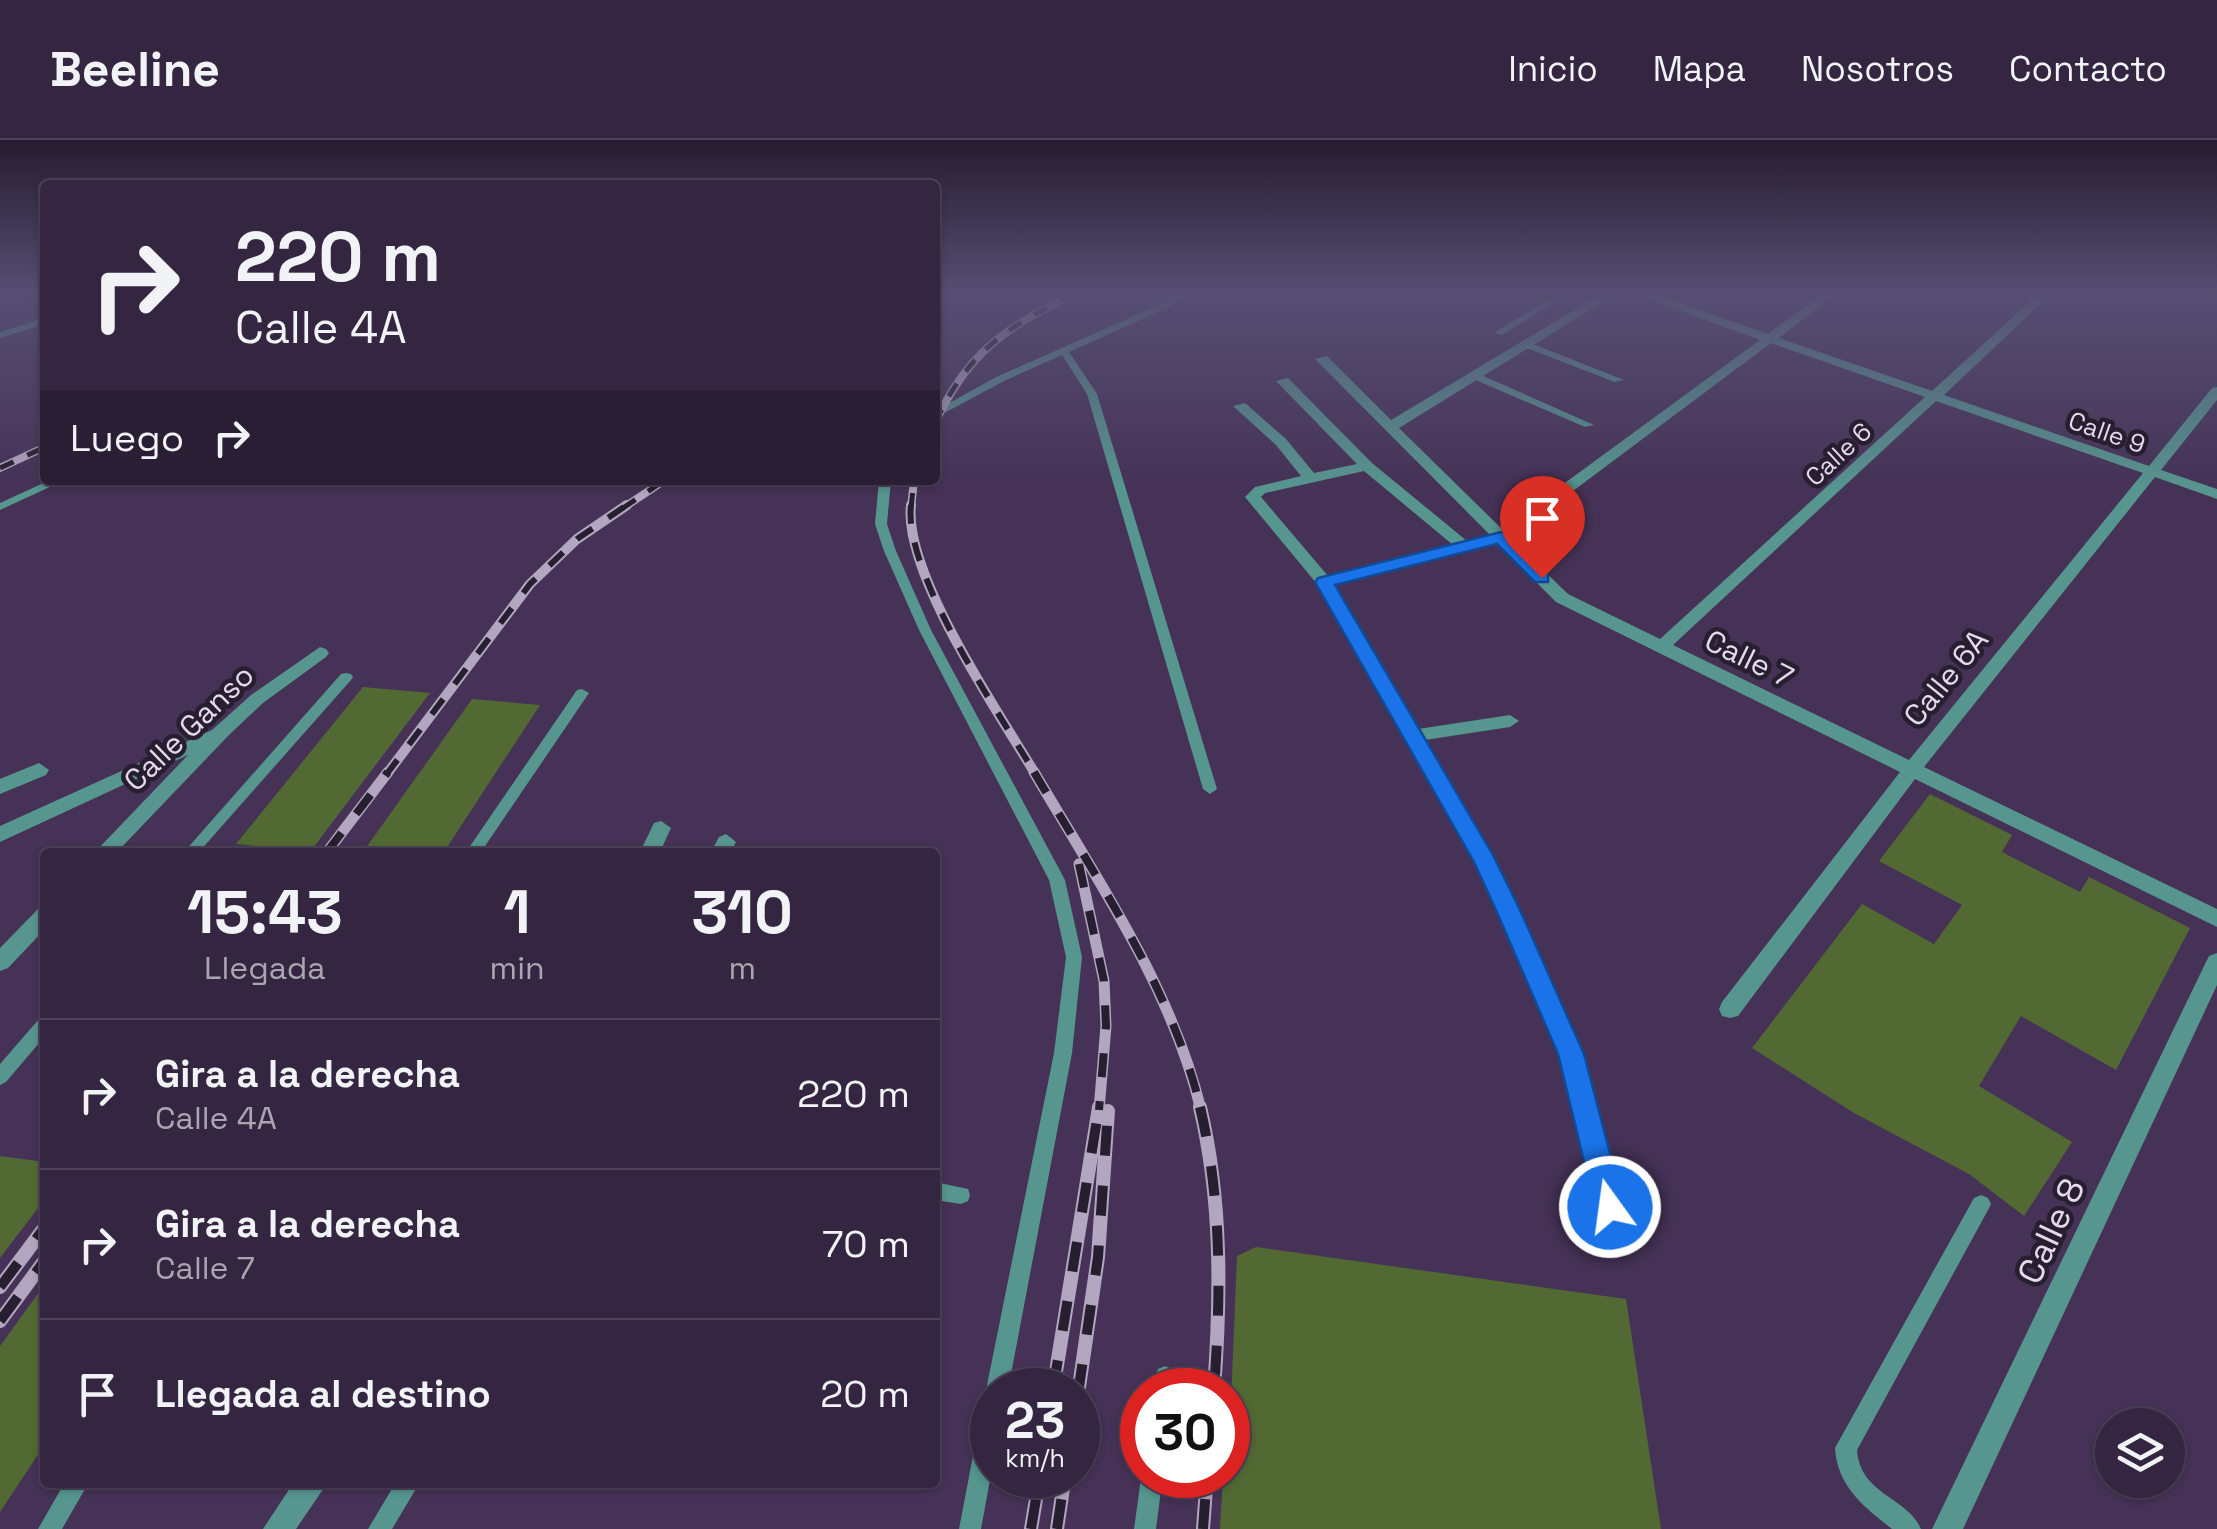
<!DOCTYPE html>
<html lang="es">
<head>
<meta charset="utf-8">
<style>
  body { margin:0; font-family:"Space Grotesk",sans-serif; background:#3f324b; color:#f1f3f6; height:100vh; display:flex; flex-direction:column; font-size:38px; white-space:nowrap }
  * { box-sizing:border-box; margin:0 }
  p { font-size:32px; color:#a9a5b1 }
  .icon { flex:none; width:55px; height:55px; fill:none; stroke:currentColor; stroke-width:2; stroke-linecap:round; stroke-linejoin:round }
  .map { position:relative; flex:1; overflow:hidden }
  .panel { position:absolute; left:40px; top:708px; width:900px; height:640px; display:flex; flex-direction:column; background:#342640; border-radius:10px; box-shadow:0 2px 8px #0004,0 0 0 2px #4e4359 }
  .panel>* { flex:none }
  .hud { position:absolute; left:40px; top:40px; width:900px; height:305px; border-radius:10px; box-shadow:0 2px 8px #0004,0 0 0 2px #4e4359; background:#342640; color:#f1f3f6; overflow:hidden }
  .controls { position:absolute; left:2095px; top:1268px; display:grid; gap:20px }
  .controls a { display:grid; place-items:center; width:90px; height:90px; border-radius:50%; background:#342640; box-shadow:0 2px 8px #0004,0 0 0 2px #4e4359; font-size:50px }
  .speed { position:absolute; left:970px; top:1228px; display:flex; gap:20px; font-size:50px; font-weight:700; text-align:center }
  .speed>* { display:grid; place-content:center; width:130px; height:130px; border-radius:50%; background:#342640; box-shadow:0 2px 8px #0004,0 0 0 2px #4e4359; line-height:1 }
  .speed small { font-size:25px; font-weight:400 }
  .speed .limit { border:15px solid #d22; background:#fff; color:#111 }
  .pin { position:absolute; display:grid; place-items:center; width:85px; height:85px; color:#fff; margin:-102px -42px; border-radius:50% 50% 50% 0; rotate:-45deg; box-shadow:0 0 10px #0007 }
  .pin .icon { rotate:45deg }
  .me { position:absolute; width:110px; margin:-55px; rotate:346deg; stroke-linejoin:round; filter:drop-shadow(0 0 8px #0008) }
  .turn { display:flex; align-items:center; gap:35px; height:210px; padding:0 30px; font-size:45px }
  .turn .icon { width:130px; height:130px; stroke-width:2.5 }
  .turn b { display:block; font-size:70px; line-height:85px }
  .then { display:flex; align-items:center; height:95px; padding:0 30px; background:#0003; gap:20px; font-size:38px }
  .eta { display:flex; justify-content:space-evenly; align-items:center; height:170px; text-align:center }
  .eta b { font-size:60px; font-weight:700; line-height:70px }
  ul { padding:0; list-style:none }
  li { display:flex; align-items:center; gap:30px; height:150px; padding:0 30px; border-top:2px solid #4e4359 }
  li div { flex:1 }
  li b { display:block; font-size:38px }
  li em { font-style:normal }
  header { display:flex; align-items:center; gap:60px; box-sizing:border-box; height:140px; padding:0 50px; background:#342640; border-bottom:2px solid #4e4359 }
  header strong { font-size:48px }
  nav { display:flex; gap:55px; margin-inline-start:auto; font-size:35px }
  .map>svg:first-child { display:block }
  .building { fill:#526933 }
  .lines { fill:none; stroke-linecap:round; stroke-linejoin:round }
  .service { fill:#57958f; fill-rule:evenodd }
  .minor { fill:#57958f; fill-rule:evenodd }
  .rail-far3-casing { stroke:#b3a6c0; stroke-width:8 }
  .rail-far2-casing { stroke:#b3a6c0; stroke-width:10 }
  .rail-far1-casing { stroke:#b3a6c0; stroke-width:11 }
  .rail-casing { stroke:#b3a6c0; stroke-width:14 }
  .rail-far3 { stroke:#271f2f; stroke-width:5; stroke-dasharray:15; stroke-linecap:butt }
  .rail-far2 { stroke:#271f2f; stroke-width:6; stroke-dasharray:19; stroke-linecap:butt }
  .rail-far1 { stroke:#271f2f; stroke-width:8; stroke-dasharray:24; stroke-linecap:butt }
  .rail { stroke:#271f2f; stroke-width:10; stroke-dasharray:30; stroke-linecap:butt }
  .route { fill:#1a73e8; stroke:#114b97; stroke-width:2.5 }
  .labels { text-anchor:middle; stroke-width:9; stroke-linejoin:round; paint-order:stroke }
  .far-street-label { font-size:25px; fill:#e4d9ef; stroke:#271f2f }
  .street-label { font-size:30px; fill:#e4d9ef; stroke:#271f2f }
  .near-street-label { font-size:35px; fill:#e4d9ef; stroke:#271f2f }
</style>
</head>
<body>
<header>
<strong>Beeline</strong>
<nav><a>Inicio</a><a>Mapa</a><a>Nosotros</a><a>Contacto</a></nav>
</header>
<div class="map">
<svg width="2217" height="1389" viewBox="0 0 2217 1389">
  <rect width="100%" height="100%" fill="#453256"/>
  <g class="building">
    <polygon points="363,547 430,553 310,712 236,704"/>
    <polygon points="472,559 540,565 444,712 363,712"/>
    <polygon points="1930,654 2012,695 2002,712 2080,752 2089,737 2190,788 2116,930 2021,876 1979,946 2072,1002 2024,1076 1969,1034 1854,973 1752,908 1862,764 1934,804 1962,765 1879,721"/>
    <polygon points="0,1016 45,1022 45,1059 0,1118"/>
    <polygon points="1256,1107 1626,1159 1661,1389 1220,1389 1223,1335 1228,1335 1237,1116"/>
    <polygon points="45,1144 45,1304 0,1372 0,1206"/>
  </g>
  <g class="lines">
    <g class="service">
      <polygon points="1177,154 1187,154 1169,167 1069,212 1097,254 1217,649 1210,654 1203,649 1087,254 1062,215 1004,241 935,278 935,271 996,237 1163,163"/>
      <polygon points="1557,154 1568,154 1502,195 1494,193"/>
      <polygon points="45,178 45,184 0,198 0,192"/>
      <polygon points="1524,203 1530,203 1624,240 1615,242 1524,207"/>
      <polygon points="1471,234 1479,234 1594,285 1585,287 1471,238"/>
      <polygon points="50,340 65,340 0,370 0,363"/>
      <polygon points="879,340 891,340 887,384 896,411 931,490 1065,740 1082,817 1072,913 1008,1250 992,1250 992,1259 986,1250 1054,913 1066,817 1049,740 919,490 884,411 875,384"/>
      <polygon points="346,533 351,534 353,537 351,540 199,712 184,712 341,534"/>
      <polygon points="582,549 589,553 481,712 466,712 577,550"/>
      <polygon points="45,877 45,896 6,942 0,945 0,924 39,879"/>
      <polygon points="935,1042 968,1049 970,1055 968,1061 961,1064 935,1060"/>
      <path d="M1981,1055L1988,1058L1991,1064L1988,1070L1857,1310C1860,1355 1908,1357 1921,1389H1892C1864,1367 1837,1346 1835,1308L1974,1058Z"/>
      <polygon points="1165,1226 1172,1229 1175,1236 1174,1250 1152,1250 1158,1229"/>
      <polygon points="992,1263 992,1329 981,1389 959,1389 981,1274 984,1266"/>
      <polygon points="1142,1331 1142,1335 1163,1335 1156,1389 1134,1389"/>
      <polygon points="65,1342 89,1342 62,1389 38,1389"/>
      <polygon points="396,1342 420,1342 392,1389 368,1389"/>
    </g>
    <g class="minor">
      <path d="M1601,154H1616L1399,288L1502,389L1760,200L1635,154H1653L1768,194L1822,154H1836L1779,198L1932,251L2038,154H2051L1944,255L2149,326L2212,248L2217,247V260L2161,330L2217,349V359L2155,337L1924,627L2217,769V787L1915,639L1738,876L1730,878L1722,876L1719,869L1722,862L1900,632L1556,462L1497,403L1334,445L1418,589L1510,575L1519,581L1510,587L1425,600L1495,721L1583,915L1623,1067L1619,1075L1610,1079L1601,1075L1597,1067L1559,915L1475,722L1317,444L1245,357L1255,347L1301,336L1276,305L1233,266L1245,263L1286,299L1314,333L1357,324L1276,241L1288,238L1372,323L1467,401L1490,395L1315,219L1327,216L1391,280ZM1771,203L1925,257L1660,499L1568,454L1510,398ZM1936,261L2143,333L1909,620L1673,505ZM1364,331L1453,405L1328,436L1261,357L1265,353Z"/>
      <polygon points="320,507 326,509 329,513 326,517 263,563 229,595 117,712 95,712 188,615 0,702 0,686 212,590 251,555"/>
      <polygon points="39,623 49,630 46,635 0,654 0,639"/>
      <polygon points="661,681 671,688 660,712 640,712 654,683"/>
      <polygon points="726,694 736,702 731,712 711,712 719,697"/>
      <polygon points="45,767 45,789 8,828 0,831 0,808 38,769"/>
      <polygon points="2217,813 2217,845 1963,1389 1932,1389 2206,822 2209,816"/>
      <polygon points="294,1342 328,1342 296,1389 263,1389"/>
    </g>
    <g class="rail-far3-casing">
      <g id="rail-far3">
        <path d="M935,283C967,214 1003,189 1070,156"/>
        <polyline points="0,328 45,307"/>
        <polyline points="623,368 665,340"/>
        <polyline points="911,368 914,340"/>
      </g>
    </g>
    <g class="rail-far2-casing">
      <g id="rail-far2">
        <path d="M911,365C903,433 999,573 1036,635"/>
        <polyline points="386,635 530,444 577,399 627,365"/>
      </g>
    </g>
    <g class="rail-far1-casing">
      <g id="rail-far1">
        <path d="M1034,632C1096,738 1172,848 1201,970"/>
        <polyline points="327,712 388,632"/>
        <polyline points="1079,724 1104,841 1106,886 1099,970"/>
      </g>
    </g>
    <g class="rail-casing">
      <g id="rail">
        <path d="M1200,967C1222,1060 1221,1155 1214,1250"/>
        <polyline points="0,1147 45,1087"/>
        <polyline points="0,1181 45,1120"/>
        <polyline points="1053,1250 1099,967"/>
        <polyline points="1078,1254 1098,1117 1108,971"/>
        <polyline points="1031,1389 1040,1335"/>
        <polyline points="1057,1389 1065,1335"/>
        <polyline points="1203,1389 1207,1335"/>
      </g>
    </g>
    <use href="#rail-far3" class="rail-far3"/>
    <use href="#rail-far2" class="rail-far2"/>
    <use href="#rail-far1" class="rail-far1"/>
    <use href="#rail" class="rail"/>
  </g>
  <linearGradient id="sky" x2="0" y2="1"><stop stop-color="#261c2f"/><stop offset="0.44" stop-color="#564f73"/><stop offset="1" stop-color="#564f73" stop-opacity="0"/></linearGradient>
  <rect width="2217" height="349" fill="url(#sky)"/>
  <polygon class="route" points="1501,392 1507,393 1548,434 1548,442 1535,442 1497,404 1335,445 1493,715 1520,770 1584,914 1624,1067 1620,1077 1610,1081 1599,1077 1595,1067 1558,914 1496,770 1474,722 1315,442 1318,438"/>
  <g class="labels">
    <g class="far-street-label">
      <text transform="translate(2107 292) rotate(19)" y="9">Calle 9</text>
      <text transform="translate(1838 314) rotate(-43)" y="9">Calle 6</text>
    </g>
    <g class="street-label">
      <text transform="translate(1749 519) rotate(26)" y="10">Calle 7</text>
      <text transform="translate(1946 538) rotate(-51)" y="10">Calle 6A</text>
      <text transform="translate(189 588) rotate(-44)" y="10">Calle Ganso</text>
    </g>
    <g class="near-street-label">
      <text transform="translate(2051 1091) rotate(-65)" y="12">Calle 8</text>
    </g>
  </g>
</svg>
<div class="controls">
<a><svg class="icon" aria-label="layers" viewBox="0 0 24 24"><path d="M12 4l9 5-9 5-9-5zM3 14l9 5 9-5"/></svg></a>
</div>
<div class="speed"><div>23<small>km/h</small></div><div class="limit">30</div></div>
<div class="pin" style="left:1542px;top:438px;background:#d93025"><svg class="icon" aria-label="arrive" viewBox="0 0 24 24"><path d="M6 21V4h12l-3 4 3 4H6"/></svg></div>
<svg class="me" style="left:1610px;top:1067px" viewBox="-20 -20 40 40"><circle r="17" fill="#1a73e8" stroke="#fff" stroke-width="3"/><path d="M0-11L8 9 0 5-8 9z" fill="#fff"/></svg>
<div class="hud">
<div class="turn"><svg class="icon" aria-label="right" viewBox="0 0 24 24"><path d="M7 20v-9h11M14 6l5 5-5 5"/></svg><div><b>220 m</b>Calle 4A</div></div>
<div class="then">Luego<svg class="icon" aria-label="right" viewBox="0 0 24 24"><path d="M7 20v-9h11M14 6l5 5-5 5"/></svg></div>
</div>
<section class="panel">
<div class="eta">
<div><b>15:43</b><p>Llegada</p></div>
<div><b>1</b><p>min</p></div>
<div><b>310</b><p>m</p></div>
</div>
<ul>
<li><svg class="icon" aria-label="right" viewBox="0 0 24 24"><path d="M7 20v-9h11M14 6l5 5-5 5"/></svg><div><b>Gira a la derecha</b><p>Calle 4A</p></div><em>220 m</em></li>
<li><svg class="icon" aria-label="right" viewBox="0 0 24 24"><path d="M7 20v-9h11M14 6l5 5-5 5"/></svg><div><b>Gira a la derecha</b><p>Calle 7</p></div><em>70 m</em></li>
<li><svg class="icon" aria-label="arrive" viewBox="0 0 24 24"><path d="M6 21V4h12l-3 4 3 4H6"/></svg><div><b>Llegada al destino</b></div><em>20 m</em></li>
</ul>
</section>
</div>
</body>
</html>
